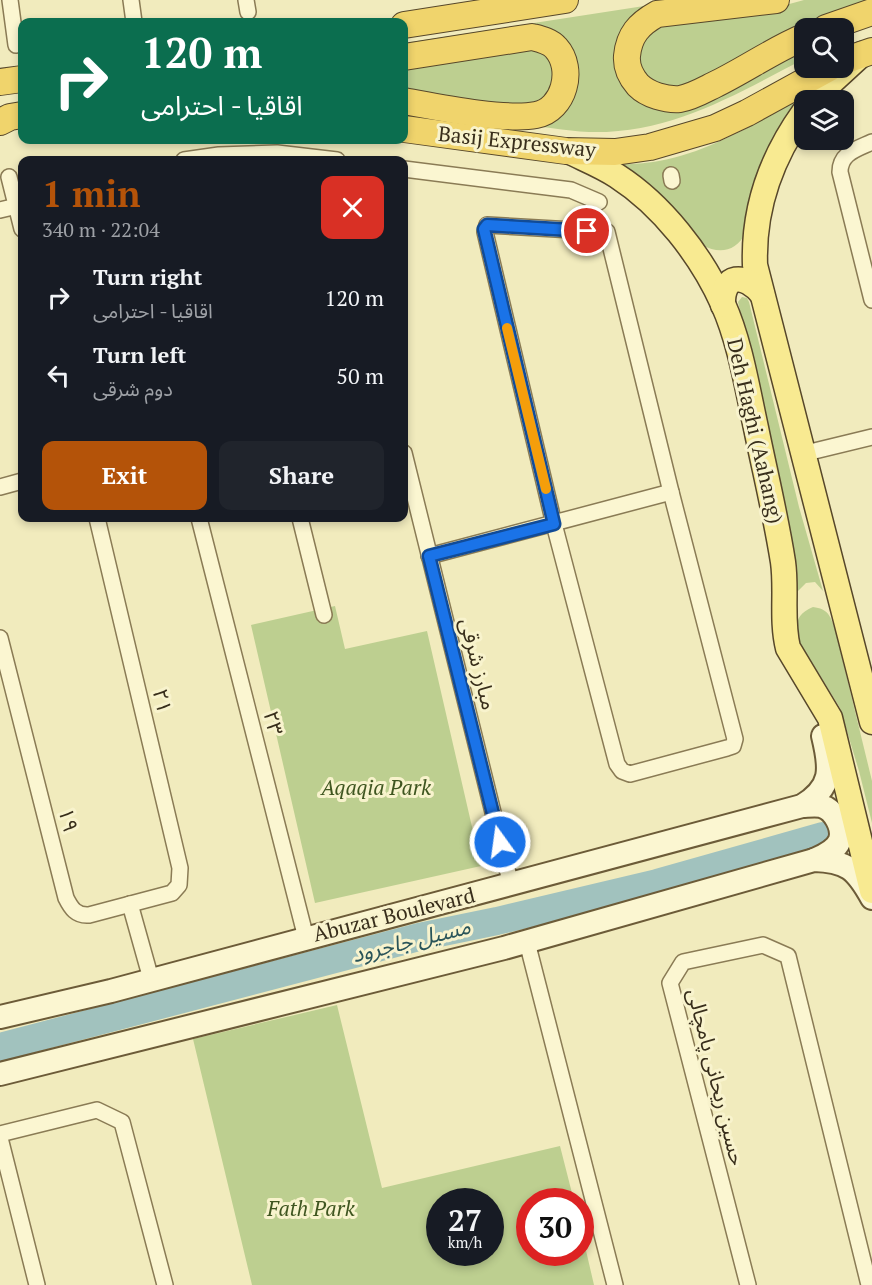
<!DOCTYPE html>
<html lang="en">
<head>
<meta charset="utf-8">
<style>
  body { margin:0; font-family:"PT Serif","Noto Sans Arabic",serif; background:#20242c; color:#f1f3f6; height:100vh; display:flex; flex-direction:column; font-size:22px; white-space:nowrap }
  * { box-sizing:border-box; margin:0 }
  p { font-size:20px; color:#9ea1a6 }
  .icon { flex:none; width:33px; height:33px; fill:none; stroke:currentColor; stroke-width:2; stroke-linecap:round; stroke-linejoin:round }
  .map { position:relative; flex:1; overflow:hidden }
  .details { position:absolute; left:18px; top:156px; width:390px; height:366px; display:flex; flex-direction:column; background:#171b24; border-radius:12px; box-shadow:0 3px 9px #0003 }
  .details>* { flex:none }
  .top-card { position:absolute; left:18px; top:18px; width:390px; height:126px; border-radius:12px; box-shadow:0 3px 9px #0003; background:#0b6e4f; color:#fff; overflow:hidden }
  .buttons { position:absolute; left:794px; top:18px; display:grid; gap:12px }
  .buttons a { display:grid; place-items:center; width:60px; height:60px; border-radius:12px; background:#171b24; box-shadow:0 3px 9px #0003; font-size:30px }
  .speed { position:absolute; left:426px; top:1188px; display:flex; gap:12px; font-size:30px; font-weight:700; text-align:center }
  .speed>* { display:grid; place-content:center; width:78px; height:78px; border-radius:50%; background:#171b24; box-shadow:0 3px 9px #0003; line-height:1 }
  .speed small { font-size:15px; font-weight:400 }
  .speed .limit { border:9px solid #d22; background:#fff; color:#111 }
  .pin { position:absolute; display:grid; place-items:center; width:51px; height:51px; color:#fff; margin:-26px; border:3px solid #fff; border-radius:50%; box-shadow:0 2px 6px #0007 }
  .me { position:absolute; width:66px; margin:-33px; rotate:346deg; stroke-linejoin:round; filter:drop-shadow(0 0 4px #0008) }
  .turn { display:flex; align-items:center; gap:21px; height:126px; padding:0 24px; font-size:27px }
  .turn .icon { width:78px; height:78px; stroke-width:2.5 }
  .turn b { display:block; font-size:42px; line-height:51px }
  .round { display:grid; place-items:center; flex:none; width:63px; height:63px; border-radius:12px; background:#20242c }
  .overview { display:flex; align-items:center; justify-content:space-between; height:102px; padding:0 24px }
  h1 { font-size:36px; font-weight:800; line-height:45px; color:#b45309 }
  .primary-button { display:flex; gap:12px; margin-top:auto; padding:12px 24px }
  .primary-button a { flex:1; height:69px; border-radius:12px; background:#b45309; color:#fff; font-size:24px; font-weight:800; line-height:69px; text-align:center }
  .primary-button a+a { background:#20242c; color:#f1f3f6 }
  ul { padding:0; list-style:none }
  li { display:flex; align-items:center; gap:18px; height:78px; padding:0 24px }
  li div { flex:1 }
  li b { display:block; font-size:22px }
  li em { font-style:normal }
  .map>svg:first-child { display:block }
  .green { fill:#bdcf90; fill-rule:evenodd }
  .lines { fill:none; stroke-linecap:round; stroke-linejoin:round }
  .river { stroke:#a1c2be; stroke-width:28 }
  .minor-casing { stroke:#8a7b55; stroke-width:18 }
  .secondary-casing { stroke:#6c5b38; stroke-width:26 }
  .primary-casing { stroke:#57472a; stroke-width:27 }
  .trunk-casing { stroke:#57472a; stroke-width:28 }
  .minor { stroke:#fbf6d1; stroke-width:15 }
  .secondary { stroke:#fbf6d1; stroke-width:22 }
  .primary { stroke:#f8ea91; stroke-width:24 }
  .trunk { stroke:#f0d46c; stroke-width:26 }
  .route-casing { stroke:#114b97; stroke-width:15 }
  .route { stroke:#1a73e8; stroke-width:10 }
  .slow { stroke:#f59e0b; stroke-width:10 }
  .labels { text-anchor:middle; stroke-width:6; stroke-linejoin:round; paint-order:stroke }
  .street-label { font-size:21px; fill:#382e1b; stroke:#f8f3cd }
  .park-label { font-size:21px; font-style:italic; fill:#3f5620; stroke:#f8f3cd }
  .water-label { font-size:22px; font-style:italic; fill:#295459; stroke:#f8f3cd }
</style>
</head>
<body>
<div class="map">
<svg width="872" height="1285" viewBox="0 0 872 1285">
  <rect width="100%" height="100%" fill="#f1ebbd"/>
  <g class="green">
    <path d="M683,0L637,17L628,91C641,102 650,108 667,110L804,48V59C734,95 671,134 589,132C565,131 540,126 516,123C528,123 548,125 558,118C566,113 570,105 574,96C584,66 571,46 548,28L404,48V43Z"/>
    <path d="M804,0H872C804,26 740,60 675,93C667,89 657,86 649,81C627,65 645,32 664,23L771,9Z"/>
    <polygon points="541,48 553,64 554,93 540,106 404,95 404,66"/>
    <path d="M804,97L776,134L763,160L746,233C736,251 720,255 702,245L611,165C625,164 639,164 653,162C707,154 756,123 804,97Z"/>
    <polygon points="742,297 747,298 749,302 799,507 823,591 815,582 806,583 792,597 770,437 738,302"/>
    <polygon points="335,606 345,649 427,631 481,866 315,903 251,625"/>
    <path d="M813,607C828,609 830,615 835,629L872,781V823L859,771L840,708L798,640C795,624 796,614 813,607Z"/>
    <path d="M337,1005L382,1188L560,1146L574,1201L530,1202V1252H580L581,1229L594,1285H252L193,1039ZM440,1202H490V1252H440Z"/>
  </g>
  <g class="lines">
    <polyline class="river" points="0,1047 419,937 497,921 657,883 823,836"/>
    <g class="minor-casing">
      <g id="minor">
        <polyline points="10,0 16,45"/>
        <polyline points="131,0 134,22"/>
        <polyline points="246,0 248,12"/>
        <path d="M872,142C857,149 840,153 840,172L872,300"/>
        <polyline points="184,160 219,155 277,153 337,160"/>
        <polyline points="404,169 571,190 599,202"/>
        <polyline points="671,175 672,181"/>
        <polyline points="9,177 22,229"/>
        <polyline points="0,210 17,206"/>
        <polygon points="487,225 607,232 671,492 735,739 733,746 727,748 630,774 622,771 617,764 554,524 485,232"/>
        <polyline points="404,453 511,885"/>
        <polyline points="802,454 872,437"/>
        <polyline points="0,487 22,481"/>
        <polyline points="199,518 306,938"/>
        <polyline points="300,518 324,615"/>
        <polyline points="429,556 671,492"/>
        <path d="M0,638L66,898C71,908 76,916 89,915L172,893L179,885L180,868L97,518"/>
        <polyline points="130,904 151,979"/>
        <polyline points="527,942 615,1285"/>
        <polyline points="0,1134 97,1110 122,1122 165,1285"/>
        <polyline points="0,1138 37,1285"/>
        <polyline points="748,1285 670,983 683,962 763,945 788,956 869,1285"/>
      </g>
    </g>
    <g class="secondary-casing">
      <g id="secondary">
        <path d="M802,806C807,806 815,805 821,806C834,809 844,828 840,840C836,851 823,856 814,860"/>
        <path d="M0,1017L111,991L802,806C833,787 831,769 823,736"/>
        <path d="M0,1074L504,948L814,860C847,861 856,869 872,898"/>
      </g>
    </g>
    <g class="primary-casing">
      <g id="primary">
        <polyline points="812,100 862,54"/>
        <path d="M804,112C771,158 753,208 755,265L872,722"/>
        <path d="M568,151C584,159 602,166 617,176C662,205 701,255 723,304C740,342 747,387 756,428C765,472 776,517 783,562C787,590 781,620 788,648L830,718L872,891"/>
        <path d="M723,305C722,273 745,273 762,294"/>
      </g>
    </g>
    <g class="trunk-casing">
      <g id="trunk">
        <path d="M776,0L657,14C639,24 629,35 627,56C626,68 631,77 638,85C648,95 666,100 680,99C692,97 704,90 714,85C745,70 773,50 804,37"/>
        <polyline points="404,25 565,0"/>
        <polyline points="826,28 872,12"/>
        <path d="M404,57L532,37C540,39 550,41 556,48C575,69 564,110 536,115C504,121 437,107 404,101"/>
        <polyline points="843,61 872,51"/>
        <polyline points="0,82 22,79"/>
        <polyline points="0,122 10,117 22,115"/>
        <polyline points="404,129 566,151 615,152 650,147 715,128 747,113 829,68"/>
      </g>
    </g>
    <use href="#minor" class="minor"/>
    <use href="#secondary" class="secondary"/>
    <use href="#primary" class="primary"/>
    <use href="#trunk" class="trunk"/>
  </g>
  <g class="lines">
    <g class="route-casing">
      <polyline id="route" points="500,842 429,556 554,524 484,229 487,225 587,231"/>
    </g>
    <use href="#route" class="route"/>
    <polyline class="slow" points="507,328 546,489"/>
  </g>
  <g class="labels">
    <g class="street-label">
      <text transform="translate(517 142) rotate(6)" y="7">Basij Expressway</text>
      <text transform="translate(755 431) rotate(77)" y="7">Deh Haghi (Aahang)</text>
      <text transform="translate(478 664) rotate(76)" y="7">مبارز شرقی</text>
      <text transform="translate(162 701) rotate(77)" y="7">۲۱</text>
      <text transform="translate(273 723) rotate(76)" y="7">۲۳</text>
      <text transform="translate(68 820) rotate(76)" y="7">۱۹</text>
      <text transform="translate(394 915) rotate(-14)" y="7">Abuzar Boulevard</text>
      <text transform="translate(716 1077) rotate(76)" y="7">حسین ریحانی پامچالی</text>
    </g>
    <g class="park-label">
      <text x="376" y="795">Aqaqia Park</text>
      <text x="311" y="1216">Fath Park</text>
    </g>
    <g class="water-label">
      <text transform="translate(411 940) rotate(-14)" y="8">مسیل جاجرود</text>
    </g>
  </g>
</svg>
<div class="buttons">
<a><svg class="icon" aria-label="search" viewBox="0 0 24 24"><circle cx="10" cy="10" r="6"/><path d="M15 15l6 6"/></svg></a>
<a><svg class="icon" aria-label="layers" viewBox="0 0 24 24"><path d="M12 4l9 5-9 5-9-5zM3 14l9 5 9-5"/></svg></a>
</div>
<div class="speed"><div>27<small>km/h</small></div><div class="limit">30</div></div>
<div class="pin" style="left:587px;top:231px;background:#d93025"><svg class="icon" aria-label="arrive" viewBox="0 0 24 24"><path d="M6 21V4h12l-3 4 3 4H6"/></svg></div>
<svg class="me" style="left:500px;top:842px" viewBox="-20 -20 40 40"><circle r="17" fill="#1a73e8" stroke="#fff" stroke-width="3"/><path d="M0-11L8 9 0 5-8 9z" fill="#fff"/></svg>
<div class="top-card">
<div class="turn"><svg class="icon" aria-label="right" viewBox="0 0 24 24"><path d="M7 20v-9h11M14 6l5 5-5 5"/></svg><div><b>120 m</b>اقاقیا - احترامی</div></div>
</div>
<section class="details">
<div class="overview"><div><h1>1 min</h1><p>340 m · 22:04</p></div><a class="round" style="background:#d93025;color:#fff"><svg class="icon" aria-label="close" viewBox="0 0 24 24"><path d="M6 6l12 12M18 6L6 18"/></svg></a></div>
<ul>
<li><svg class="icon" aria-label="right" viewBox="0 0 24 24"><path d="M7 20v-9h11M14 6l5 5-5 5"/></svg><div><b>Turn right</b><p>اقاقیا - احترامی</p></div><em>120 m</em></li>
<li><svg class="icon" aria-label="left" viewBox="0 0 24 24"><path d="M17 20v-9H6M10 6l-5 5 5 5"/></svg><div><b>Turn left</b><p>دوم شرقی</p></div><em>50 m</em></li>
</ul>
<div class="primary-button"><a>Exit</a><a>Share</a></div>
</section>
</div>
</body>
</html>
